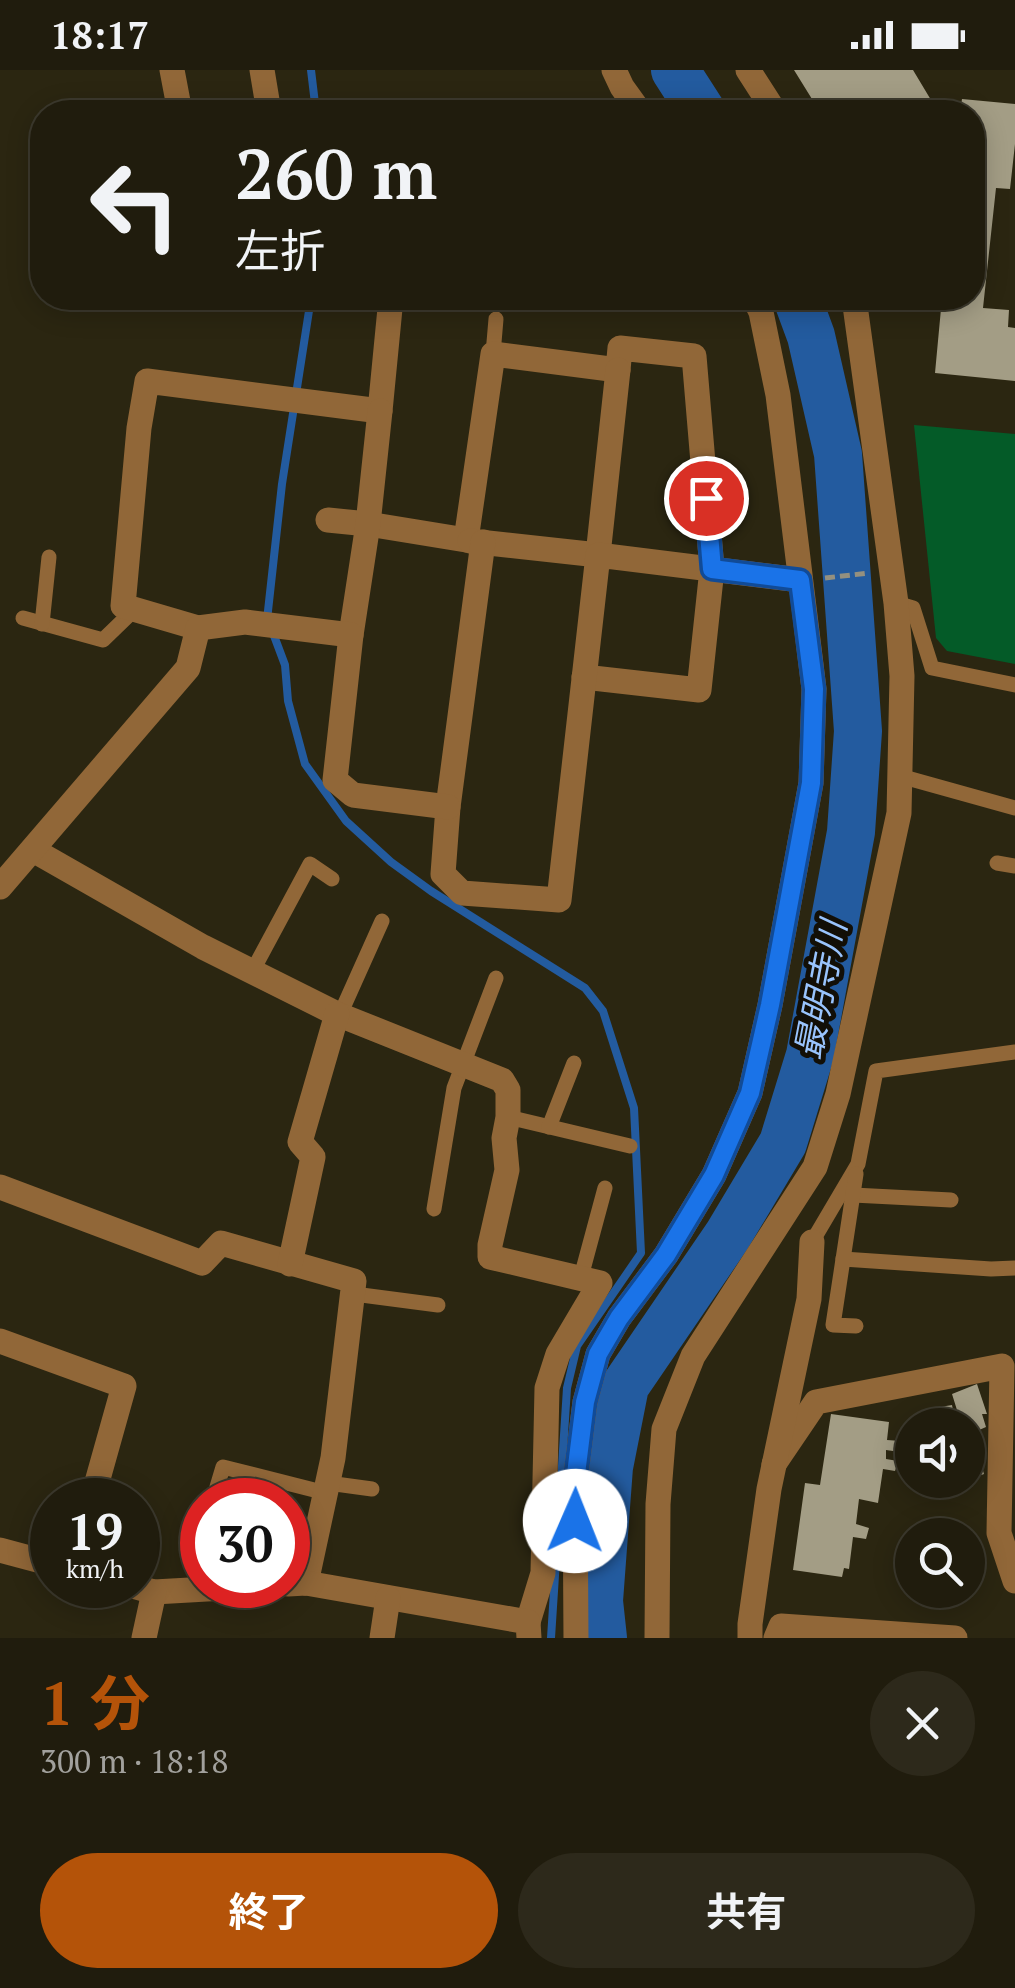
<!DOCTYPE html>
<html lang="ja">
<head>
<meta charset="utf-8">
<style>
  body { margin:0; font-family:"PT Serif","Noto Sans JP",serif; background:#2d291b; color:#f1f3f6; height:100vh; display:flex; flex-direction:column; font-size:38px; white-space:nowrap }
  * { box-sizing:border-box; margin:0 }
  p { font-size:32px; color:#a2a19d }
  .icon { flex:none; width:55px; height:55px; fill:none; stroke:currentColor; stroke-width:2; stroke-linecap:round; stroke-linejoin:round }
  .map { position:relative; height:1568px; overflow:hidden }
  .panel { display:flex; flex-direction:column; background:#201c0d; flex:1 }
  .panel>* { flex:none }
  .hud { position:absolute; left:30px; top:30px; width:955px; height:210px; border-radius:40px; box-shadow:0 5px 25px #0003,0 0 0 2px #3d3a2e; background:#201c0d; color:#f1f3f6; overflow:hidden }
  .controls { position:absolute; left:895px; top:1338px; display:grid; gap:20px }
  .controls a { display:grid; place-items:center; width:90px; height:90px; border-radius:50%; background:#201c0d; box-shadow:0 5px 25px #0003,0 0 0 2px #3d3a2e; font-size:50px }
  .speed { position:absolute; left:30px; top:1408px; display:flex; gap:20px; font-size:50px; font-weight:700; text-align:center }
  .speed>* { display:grid; place-content:center; width:130px; height:130px; border-radius:50%; background:#201c0d; box-shadow:0 5px 25px #0003,0 0 0 2px #3d3a2e; line-height:1 }
  .speed small { font-size:25px; font-weight:400 }
  .speed .limit { border:15px solid #d22; background:#fff; color:#111 }
  .pin { position:absolute; display:grid; place-items:center; width:85px; height:85px; color:#fff; margin:-42px; border:5px solid #fff; border-radius:50%; box-shadow:0 2px 10px #0007 }
  .me { position:absolute; width:110px; margin:-55px; rotate:1deg; stroke-linejoin:round; filter:drop-shadow(0 0 8px #0008) }
  .turn { display:flex; align-items:center; gap:35px; height:210px; padding:0 40px; font-size:45px }
  .turn .icon { width:130px; height:130px; stroke-width:2.5 }
  .turn b { display:block; font-size:70px; line-height:85px }
  .round { display:grid; place-items:center; flex:none; width:105px; height:105px; border-radius:52px; background:#2d291b }
  .overview { display:flex; align-items:center; justify-content:space-between; height:170px; padding:0 40px }
  h1 { font-size:60px; font-weight:700; line-height:75px; color:#b45309 }
  .cta { display:flex; gap:20px; margin-top:auto; padding:20px 40px }
  .cta a { flex:1; height:115px; border-radius:60px; background:#b45309; color:#fff; font-size:40px; font-weight:700; line-height:115px; text-align:center }
  .cta a+a { background:#2d291b; color:#f1f3f6 }
  .status { display:flex; justify-content:space-between; align-items:center; height:70px; padding:0 50px; background:#201c0d; direction:ltr }
  .status svg { height:28px; fill:currentColor }
  .map>svg:first-child { display:block }
  .green { fill:#045b28 }
  .lines { fill:none; stroke-linecap:round; stroke-linejoin:round }
  .stream { stroke:#235b9f; stroke-width:8 }
  .river { stroke:#235b9f; stroke-width:48 }
  .building { fill:#a39d85 }
  .path { stroke:#94907f; stroke-width:5; stroke-dasharray:10 5; stroke-linecap:butt }
  .service { stroke:#916738; stroke-width:15 }
  .minor { stroke:#916738; stroke-width:25 }
  .route-casing { stroke:#114b97; stroke-width:25 }
  .route { stroke:#1a73e8; stroke-width:18 }
  .labels { text-anchor:middle; stroke-width:10; stroke-linejoin:round; paint-order:stroke }
  .water-label { font-size:35px; font-style:italic; fill:#99c4fd; stroke:#120f07 }
</style>
</head>
<body>
<div class="status"><b>18:17</b><svg viewBox="0 0 49 12"><path d="M0 12V9h3v3zM5 12V6h3v6zM10 12V3h3v9zM15 12V0h3v12zM26 1h20v11H26zM47 4h2v5h-2z"/></svg></div>
<div class="map">
<svg width="1015" height="1568" viewBox="0 0 1015 1568">
  <rect width="100%" height="100%" fill="#2b2611"/>
  <polygon class="green" points="914,355 1015,364 1015,594 947,581 936,568"/>
  <g class="lines">
    <g class="stream">
      <polyline points="311,0 316,42"/>
      <polyline points="267,550 282,414 311,228"/>
      <polyline points="273,563 285,595 288,631 305,694 346,751 391,792 431,821 585,918 603,941 634,1038 641,1183 577,1276 567,1318 551,1568"/>
    </g>
    <g class="river">
      <polyline points="675,0 702,42"/>
      <polyline points="603,1568 599,1531 609,1397 625,1316 728,1165 783,1073 810,985 851,762 858,661 838,384 811,266 797,228"/>
    </g>
  </g>
  <g class="building">
    <polygon points="794,0 913,0 931,30 919,37 922,42 820,42"/>
    <polygon points="962,29 1015,34 1015,74 1010,119 996,118 983,238 1009,240 1008,257 1015,258 1015,311 935,303 942,228 972,228 972,42 960,42"/>
    <polygon points="977,1314 987,1344 982,1344 986,1357 970,1364 968,1355 964,1352 961,1353 952,1324"/>
    <polygon points="952,1335 956,1355 937,1355 934,1338"/>
    <polygon points="831,1344 889,1352 887,1370 901,1371 900,1382 886,1380 886,1389 898,1391 895,1401 883,1399 878,1433 859,1429 856,1454 869,1458 866,1469 853,1467 849,1499 844,1498 842,1507 793,1500 805,1413 820,1415"/>
    <polygon points="980,1375 984,1388 980,1391 984,1404 968,1410 968,1377"/>
  </g>
  <g class="lines">
    <g class="path">
      <polyline points="571,42 607,34"/>
      <polyline points="825,508 869,503"/>
    </g>
    <g class="service">
      <polyline points="493,284 496,249"/>
      <polyline points="896,533 913,538 932,598 1015,615"/>
      <polyline points="23,548 103,570 134,540"/>
      <polyline points="42,554 49,487"/>
      <polyline points="900,706 1015,738"/>
      <polyline points="997,793 1015,796"/>
      <polyline points="252,902 310,794 332,809"/>
      <polyline points="337,944 343,938 382,851"/>
      <polyline points="508,1047 630,1076"/>
      <polyline points="549,1057 574,993"/>
      <polyline points="853,1125 951,1130"/>
      <polyline points="434,1139 454,1018 496,908"/>
      <polyline points="812,1172 858,1094 876,1001 1015,982"/>
      <polyline points="843,1189 991,1199 1015,1198"/>
      <polyline points="581,1207 605,1118"/>
      <polyline points="354,1224 438,1235"/>
      <polyline points="856,1256 833,1255 856,1104"/>
      <polyline points="328,1413 372,1419"/>
      <polyline points="217,1417 223,1397 326,1423"/>
    </g>
    <g class="minor">
      <polyline points="172,0 180,42"/>
      <polyline points="262,0 269,42"/>
      <polyline points="614,0 622,17 640,42"/>
      <polyline points="748,0 775,42"/>
      <polyline points="328,450 368,454 466,470 493,284 618,300 620,278 694,286 712,499 699,620 584,607"/>
      <polyline points="470,471 598,485 618,300"/>
      <polyline points="483,472 448,737 443,804 462,823 559,830 598,485 800,510"/>
      <polyline points="198,558 123,536 139,358 147,311 380,341 391,228"/>
      <polyline points="351,565 368,454 380,341"/>
      <polyline points="33,780 203,877 337,944 502,1010 508,1020 508,1047 504,1068 507,1100 490,1175 490,1187 600,1213 558,1284 547,1318 543,1503 528,1552"/>
      <polyline points="0,817 188,598 198,558 245,552 351,565 335,710 353,725 448,737"/>
      <polyline points="0,1117 202,1193 221,1173 354,1211 333,1388 306,1513"/>
      <polyline points="290,1194 313,1087 300,1072 337,944"/>
      <polyline points="0,1271 124,1316 92,1430"/>
      <polyline points="774,1394 816,1332 1002,1296 999,1463 1015,1511"/>
      <polyline points="0,1480 52,1494"/>
      <polyline points="288,1514 306,1513 528,1552 529,1568"/>
      <polyline points="129,1515 154,1522 276,1515"/>
      <polyline points="144,1568 154,1522"/>
      <polyline points="382,1568 388,1528"/>
      <polyline points="576,1568 575,1412 585,1332 598,1284 619,1248 666,1185 714,1105 750,1023 770,935 811,713 814,619 778,325 761,242 754,228"/>
      <polyline points="657,1568 658,1434 664,1359 693,1286 815,1097 838,1024 899,743 902,606 896,533 854,228"/>
      <polyline points="750,1568 750,1554 769,1419 809,1229 812,1172"/>
      <polyline points="776,1568 781,1556 955,1568"/>
    </g>
  </g>
  <g class="lines">
    <g class="route-casing">
      <polyline id="route" points="575,1451 575,1412 585,1332 598,1284 619,1248 666,1185 714,1105 750,1023 770,935 811,713 814,619 800,510 712,499 706,428"/>
    </g>
    <use href="#route" class="route"/>
  </g>
  <g class="labels">
    <g class="water-label">
      <text transform="translate(821 920) rotate(-79)" y="12">最明寺川</text>
    </g>
  </g>
</svg>
<div class="controls">
<a><svg class="icon" aria-label="sound" viewBox="0 0 24 24"><path d="M4 9h4l5-4v14l-5-4H4zM17 9q2 3 0 6"/></svg></a>
<a><svg class="icon" aria-label="search" viewBox="0 0 24 24"><circle cx="10" cy="10" r="6"/><path d="M15 15l6 6"/></svg></a>
</div>
<div class="speed"><div>19<small>km/h</small></div><div class="limit">30</div></div>
<div class="pin" style="left:706px;top:428px;background:#d93025"><svg class="icon" aria-label="arrive" viewBox="0 0 24 24"><path d="M6 21V4h12l-3 4 3 4H6"/></svg></div>
<svg class="me" style="left:575px;top:1451px" viewBox="-20 -20 40 40"><circle r="19" fill="#fff"/><path d="M0-13L10 11 0 6-10 11z" fill="#1a73e8"/></svg>
<div class="hud">
<div class="turn"><svg class="icon" aria-label="left" viewBox="0 0 24 24"><path d="M17 20v-9H6M10 6l-5 5 5 5"/></svg><div><b>260 m</b>左折</div></div>
</div>
</div>
<section class="panel">
<div class="overview"><div><h1>1 分</h1><p>300 m · 18:18</p></div><a class="round"><svg class="icon" aria-label="close" viewBox="0 0 24 24"><path d="M6 6l12 12M18 6L6 18"/></svg></a></div>
<div class="cta"><a>終了</a><a>共有</a></div>
</section>
</body>
</html>
